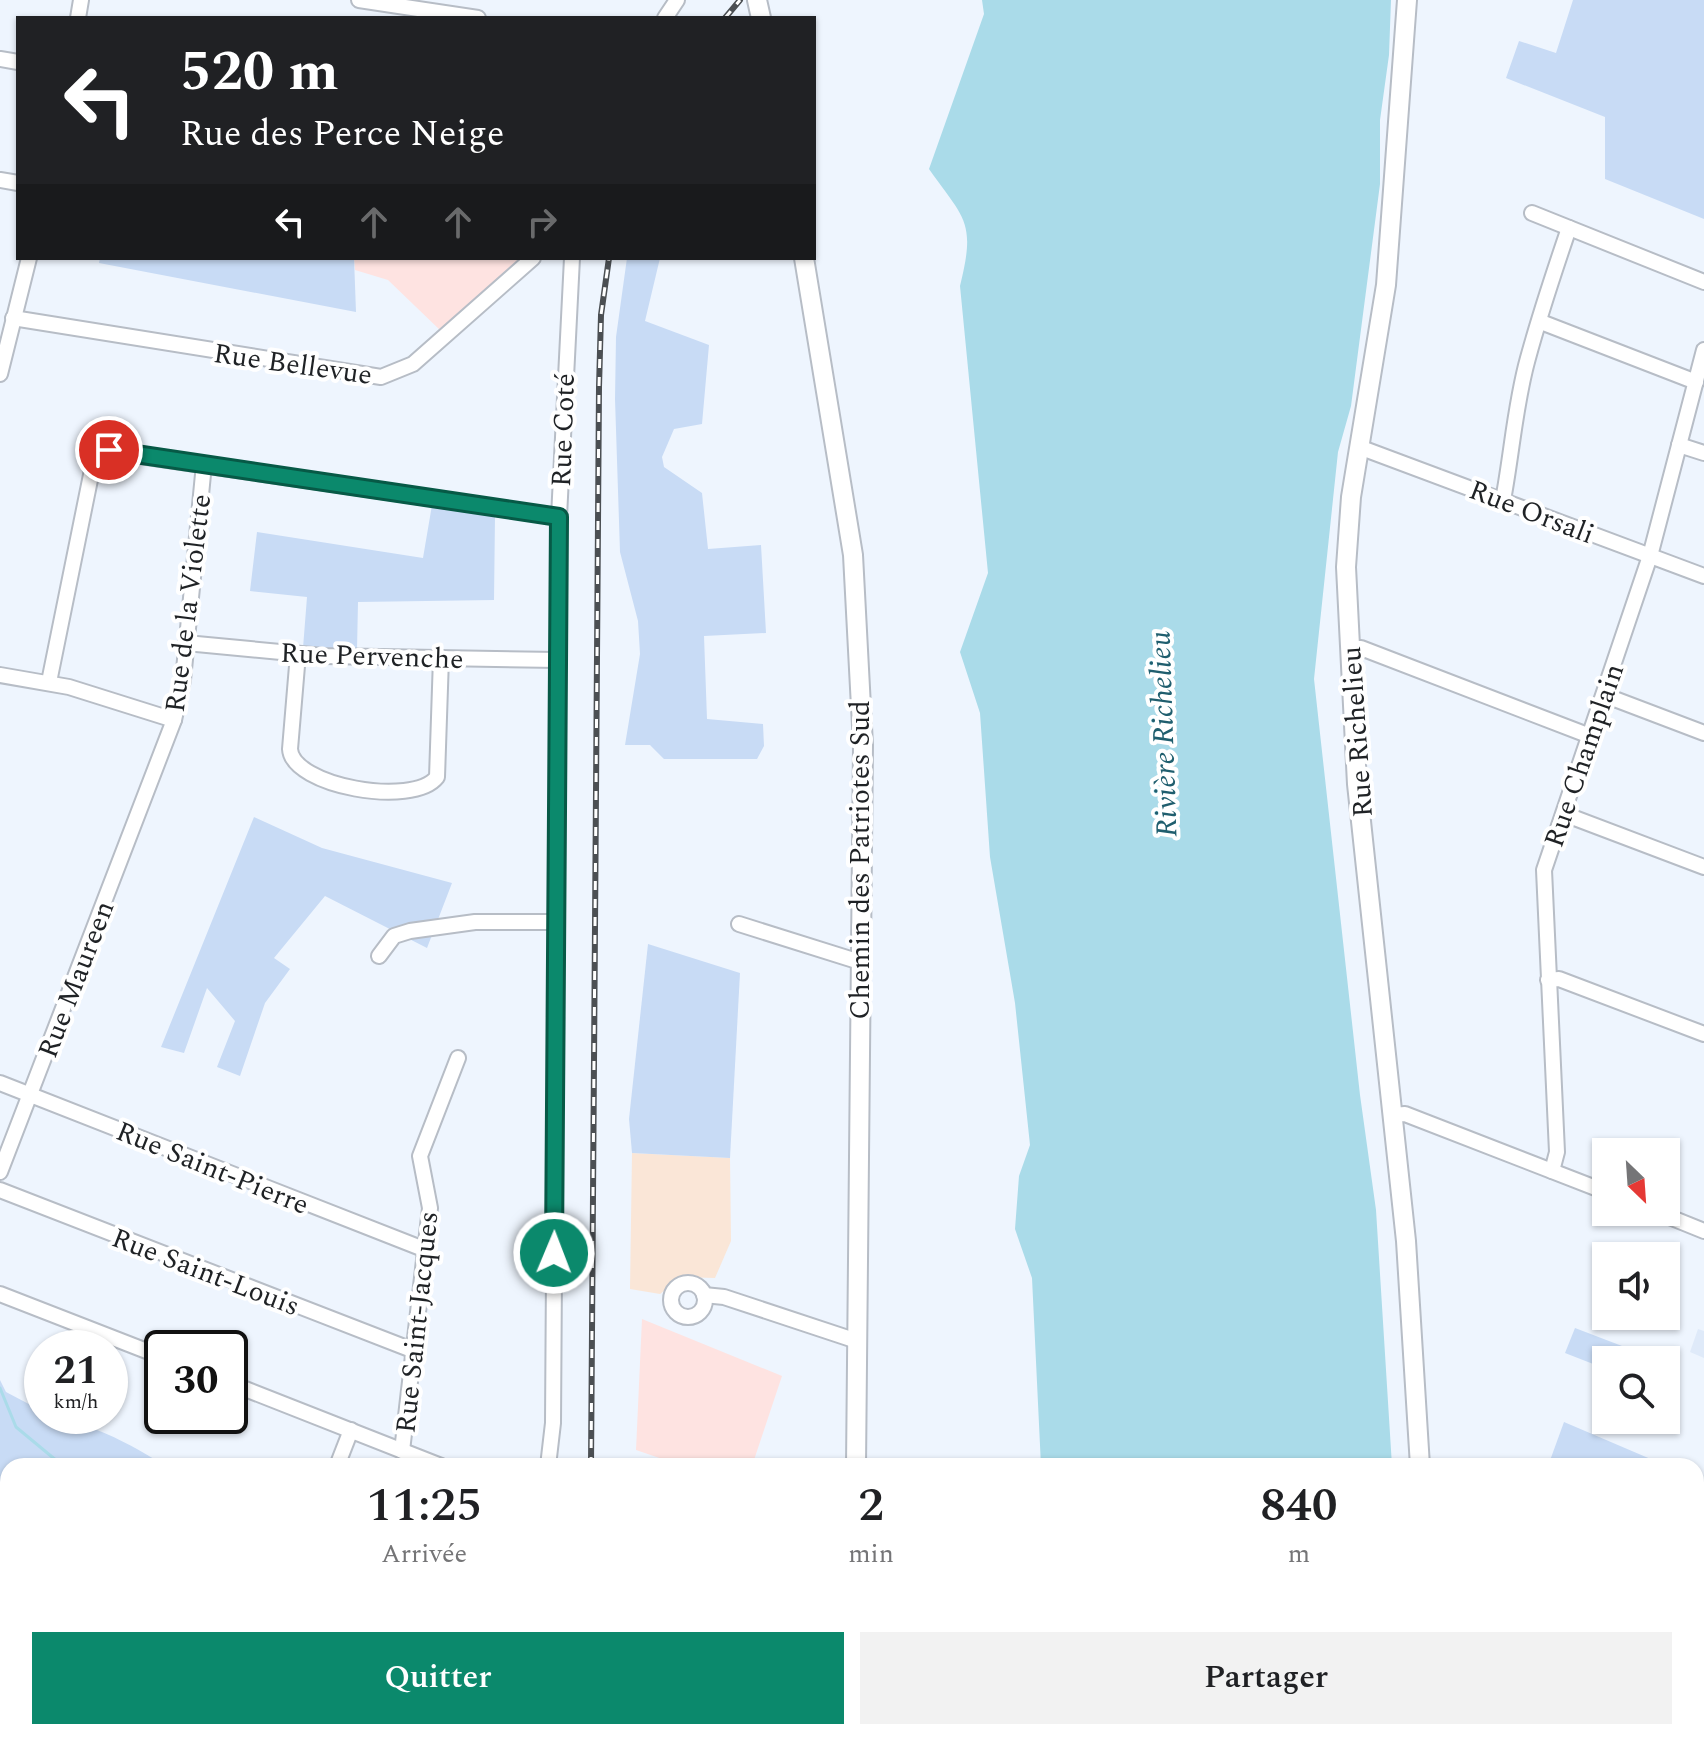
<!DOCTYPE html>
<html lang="fr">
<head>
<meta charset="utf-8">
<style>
  body { margin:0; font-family:Spectral,serif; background:#f2f2f2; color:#202124; height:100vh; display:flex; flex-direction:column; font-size:30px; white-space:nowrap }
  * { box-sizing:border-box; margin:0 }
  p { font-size:26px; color:#757577 }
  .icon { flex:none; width:44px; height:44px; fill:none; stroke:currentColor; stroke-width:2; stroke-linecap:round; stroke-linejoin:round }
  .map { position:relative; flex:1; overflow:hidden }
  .drawer { position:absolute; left:0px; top:1458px; width:1704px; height:282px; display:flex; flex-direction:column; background:#fff; border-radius:24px 24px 0 0; box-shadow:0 2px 6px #0004 }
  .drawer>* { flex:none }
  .guide { position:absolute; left:16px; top:16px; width:800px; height:244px; border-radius:0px; box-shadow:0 2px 6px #0004; background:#202124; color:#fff; overflow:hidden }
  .needle { width:52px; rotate:155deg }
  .tools { position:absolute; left:1592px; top:1138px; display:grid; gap:16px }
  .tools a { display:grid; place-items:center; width:88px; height:88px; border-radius:0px; background:#fff; box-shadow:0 2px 6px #0004; font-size:40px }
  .speed { position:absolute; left:24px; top:1330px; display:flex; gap:16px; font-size:40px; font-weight:700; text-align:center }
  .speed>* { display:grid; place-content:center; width:104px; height:104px; border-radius:50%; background:#fff; box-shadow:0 2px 6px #0004; line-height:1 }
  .speed small { font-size:20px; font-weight:400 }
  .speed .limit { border:4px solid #111; border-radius:12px; background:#fff; color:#111 }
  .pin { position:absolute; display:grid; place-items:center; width:68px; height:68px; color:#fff; margin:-34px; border:4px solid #fff; border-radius:50%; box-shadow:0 2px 8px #0007 }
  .me { position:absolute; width:88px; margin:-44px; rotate:1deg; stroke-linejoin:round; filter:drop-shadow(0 0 6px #0008) }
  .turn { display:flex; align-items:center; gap:28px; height:168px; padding:0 32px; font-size:36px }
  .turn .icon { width:104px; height:104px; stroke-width:2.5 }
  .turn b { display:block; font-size:56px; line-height:68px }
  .lanes { display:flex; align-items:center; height:76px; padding:0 32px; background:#0003; justify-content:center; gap:40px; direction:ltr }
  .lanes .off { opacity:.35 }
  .eta { display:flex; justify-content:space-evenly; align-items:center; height:136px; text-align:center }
  .eta b { font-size:48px; font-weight:600; line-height:56px }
  .button { display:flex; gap:16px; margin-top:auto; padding:16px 32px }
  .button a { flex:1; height:92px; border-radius:0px; background:#0b896c; color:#fff; font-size:32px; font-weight:600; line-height:92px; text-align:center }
  .button a+a { background:#f2f2f2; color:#202124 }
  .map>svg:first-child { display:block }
  .built { fill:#dfeaf9 }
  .industrial { fill:#fee3e1 }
  .education { fill:#fae6d7 }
  .green { fill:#c8dbf5 }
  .water { fill:#aadbe9 }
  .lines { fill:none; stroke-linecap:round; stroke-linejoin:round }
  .stream { stroke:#aadbe9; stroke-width:3 }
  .minor-casing { stroke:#b7bdc6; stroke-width:18 }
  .major-casing { stroke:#b7bdc6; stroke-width:22 }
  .minor { stroke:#fff; stroke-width:14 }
  .major { stroke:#fff; stroke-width:18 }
  .rail-casing { stroke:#4b4f53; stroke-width:6 }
  .rail { stroke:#fff; stroke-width:3; stroke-dasharray:9; stroke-linecap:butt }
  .route-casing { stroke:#075946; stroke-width:20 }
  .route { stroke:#0b896c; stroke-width:14 }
  .labels { text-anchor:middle; stroke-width:8; stroke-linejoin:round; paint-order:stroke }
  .street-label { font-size:28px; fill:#1f2225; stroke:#fff }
  .water-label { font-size:30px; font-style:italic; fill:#1f5e6e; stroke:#fff }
</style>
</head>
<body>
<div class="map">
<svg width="1704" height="1739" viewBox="0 0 1704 1739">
  <rect width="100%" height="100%" fill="#eef5fe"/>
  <polygon class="built" points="1698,1329 1704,1331 1704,1358 1690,1352"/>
  <g class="industrial">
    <polygon points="354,258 520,258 442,332 388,280 355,270"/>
    <polygon points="642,1319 782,1376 752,1466 683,1466 636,1450"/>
  </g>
  <polygon class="education" points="632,1153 730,1158 731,1241 715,1278 682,1277 660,1294 630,1289"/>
  <g class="green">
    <polygon points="1573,0 1704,0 1704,219 1605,179 1605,117 1506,78 1519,41 1556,53"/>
    <polygon points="100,258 354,258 356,312 99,263"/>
    <polygon points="627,258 660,258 645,321 709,345 702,424 674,429 662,457 664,467 702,493 708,549 761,545 766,633 704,636 707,719 763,724 764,746 757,759 664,759 650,745 625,745 640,654 638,621 620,552 615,399 616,337"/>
    <polygon points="432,505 495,516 494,600 358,602 357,650 303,648 307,597 250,591 257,532 423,558"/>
    <polygon points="254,817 322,848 452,883 427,948 325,896 274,958 290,969 265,1003 240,1076 217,1067 235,1021 207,988 184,1053 161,1047"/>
    <polygon points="648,944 740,973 730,1158 632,1153 629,1119"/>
    <polygon points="1575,1328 1622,1346 1616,1360 1606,1360 1606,1369 1565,1353"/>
    <path d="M0,1380L6,1392L42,1411V1416C76,1416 137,1446 164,1466H8V1702L0,1706Z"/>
    <polygon points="1564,1422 1667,1466 1548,1466"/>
    <polygon points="1696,1478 1704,1481 1704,1554 1696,1549"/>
    <polygon points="225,1732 579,1732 579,1739 401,1739 377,1733 324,1739 215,1739"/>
    <polygon points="859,1732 1085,1732 1086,1739 858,1739"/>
    <polygon points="1586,1732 1670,1732 1683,1739 1587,1739"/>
  </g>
  <g class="water">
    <path d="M982,0H1391L1389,55L1380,120V184L1351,406L1338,452L1314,679L1360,1095L1376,1210L1392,1466H1041L1032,1278L1015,1229L1019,1176L1030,1145L1015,1003L990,857L980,713L960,652L988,573L960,286C976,221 965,220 929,169L984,14Z"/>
    <polygon points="1085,1732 1408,1732 1409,1739 1086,1739"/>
  </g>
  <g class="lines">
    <g class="stream">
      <polyline points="0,1388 16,1427 63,1466"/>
      <polyline points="1696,1514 1704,1512"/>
      <polyline points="625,1732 641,1739"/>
      <polyline points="1601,1732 1604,1739"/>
      <polyline points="986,1739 1011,1732"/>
    </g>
    <g class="minor-casing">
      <g id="minor">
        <polyline points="359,0 478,18"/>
        <polyline points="78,18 81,0"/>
        <polyline points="665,18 677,0"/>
        <polyline points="0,59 18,62"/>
        <polyline points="0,180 18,183"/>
        <polyline points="1532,213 1704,282"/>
        <polyline points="13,318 381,377 413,364 533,258"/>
        <polyline points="1541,322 1696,382"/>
        <polyline points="0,374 29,258"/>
        <polyline points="1679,445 1704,453"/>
        <polyline points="1359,447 1704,576"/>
        <path d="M1503,500C1512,453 1515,404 1528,358C1540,314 1554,272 1569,228"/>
        <polyline points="186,643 323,656 558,660"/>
        <polyline points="1350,648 1361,648 1590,736"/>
        <path d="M298,654L290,749C292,786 413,808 437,777L441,658"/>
        <polyline points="0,675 69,687 174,720"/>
        <polyline points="49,682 93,465 106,451 559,517"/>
        <polyline points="1604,695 1704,733"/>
        <polyline points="1564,814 1704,867"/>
        <polyline points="739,924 860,962"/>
        <polyline points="379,956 394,936 410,931 475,922 557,922"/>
        <polyline points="1548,980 1559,979 1704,1034"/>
        <polyline points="0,1083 426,1250"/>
        <polyline points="1393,1115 1405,1114 1606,1192"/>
        <polyline points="1552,1171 1557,1152 1544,870 1650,556 1704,350"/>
        <polyline points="0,1172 174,720 183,680 204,464"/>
        <polyline points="0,1190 412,1350"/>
        <polyline points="1657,1212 1704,1231"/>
        <circle cx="688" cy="1300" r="17"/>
        <polyline points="0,1294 162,1357"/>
        <polyline points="704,1295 724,1297 857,1341"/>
        <polyline points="230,1383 441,1466"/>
        <polyline points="402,1451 430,1208 420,1156 458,1058"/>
        <polyline points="337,1466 351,1430"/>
        <polyline points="548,1466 553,1423 559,517 572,258"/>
        <polyline points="145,1732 149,1739"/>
        <polyline points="119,1739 132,1732"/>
      </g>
    </g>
    <g class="major-casing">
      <g id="major">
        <polyline points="757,0 761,18"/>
        <polyline points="1407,0 1386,285 1351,497 1346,567 1357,784 1406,1241 1420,1466"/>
        <polyline points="804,258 853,555 863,745 856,1466"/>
        <polyline points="1438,1732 1438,1739"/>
        <polyline points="848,1739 849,1732"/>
      </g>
    </g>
    <use href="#minor" class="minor"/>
    <use href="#major" class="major"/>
    <g class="rail-casing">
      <g id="rail">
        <polyline points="725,18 740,0"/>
        <polyline points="591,1466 599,387 601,315 609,258"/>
        <polyline points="589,1739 589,1732"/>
      </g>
    </g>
    <use href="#rail" class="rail"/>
  </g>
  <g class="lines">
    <g class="route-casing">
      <polyline id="route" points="109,450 559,517 554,1253"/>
    </g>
    <use href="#route" class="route"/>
  </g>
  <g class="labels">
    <g class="street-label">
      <text transform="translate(293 363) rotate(8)" y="10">Rue Bellevue</text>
      <text transform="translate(562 430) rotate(-88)" y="10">Rue Coté</text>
      <text transform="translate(1532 511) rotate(21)" y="10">Rue Orsali</text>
      <text transform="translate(187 603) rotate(-83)" y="10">Rue de la Violette</text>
      <text transform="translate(372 655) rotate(2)" y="10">Rue Pervenche</text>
      <text transform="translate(1356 732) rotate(-94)" y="10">Rue Richelieu</text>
      <text transform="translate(1583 755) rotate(-71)" y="10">Rue Champlain</text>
      <text transform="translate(859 860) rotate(-90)" y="10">Chemin des Patriotes Sud</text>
      <text transform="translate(75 979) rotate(-69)" y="10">Rue Maureen</text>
      <text transform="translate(213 1167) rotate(22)" y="10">Rue Saint-Pierre</text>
      <text transform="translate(206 1271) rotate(21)" y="10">Rue Saint-Louis</text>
      <text transform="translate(416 1322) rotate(-84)" y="10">Rue Saint-Jacques</text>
    </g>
    <g class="water-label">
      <text transform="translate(1163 734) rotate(-92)" y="10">Rivière Richelieu</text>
    </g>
  </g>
</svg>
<div class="tools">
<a><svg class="needle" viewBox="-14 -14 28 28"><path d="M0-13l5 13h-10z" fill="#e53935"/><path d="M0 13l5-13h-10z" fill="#757577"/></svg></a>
<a><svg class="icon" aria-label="sound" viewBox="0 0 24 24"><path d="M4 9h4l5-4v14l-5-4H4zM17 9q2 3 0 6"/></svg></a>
<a><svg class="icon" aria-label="search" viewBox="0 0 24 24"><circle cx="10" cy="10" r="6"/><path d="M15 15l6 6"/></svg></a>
</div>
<div class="speed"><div>21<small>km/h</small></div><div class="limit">30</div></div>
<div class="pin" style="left:109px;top:450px;background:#d93025"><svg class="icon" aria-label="arrive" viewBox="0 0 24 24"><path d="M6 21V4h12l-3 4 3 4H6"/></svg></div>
<svg class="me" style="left:554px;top:1253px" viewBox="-20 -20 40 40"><circle r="17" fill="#0b896c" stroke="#fff" stroke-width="3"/><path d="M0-11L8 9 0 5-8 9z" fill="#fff"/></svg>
<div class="guide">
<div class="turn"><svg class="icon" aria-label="left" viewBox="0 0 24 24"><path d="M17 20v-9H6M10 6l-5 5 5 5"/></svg><div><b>520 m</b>Rue des Perce Neige</div></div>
<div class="lanes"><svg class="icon" aria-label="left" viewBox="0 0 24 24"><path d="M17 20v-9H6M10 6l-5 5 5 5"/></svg><svg class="icon off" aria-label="ahead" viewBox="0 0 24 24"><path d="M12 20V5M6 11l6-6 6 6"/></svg><svg class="icon off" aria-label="ahead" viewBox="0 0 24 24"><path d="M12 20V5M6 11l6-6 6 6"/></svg><svg class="icon off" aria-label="right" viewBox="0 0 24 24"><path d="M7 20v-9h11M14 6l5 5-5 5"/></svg></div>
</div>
<section class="drawer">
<div class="eta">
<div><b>11:25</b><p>Arrivée</p></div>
<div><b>2</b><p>min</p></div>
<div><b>840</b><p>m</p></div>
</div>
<div class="button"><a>Quitter</a><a>Partager</a></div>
</section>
</div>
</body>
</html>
